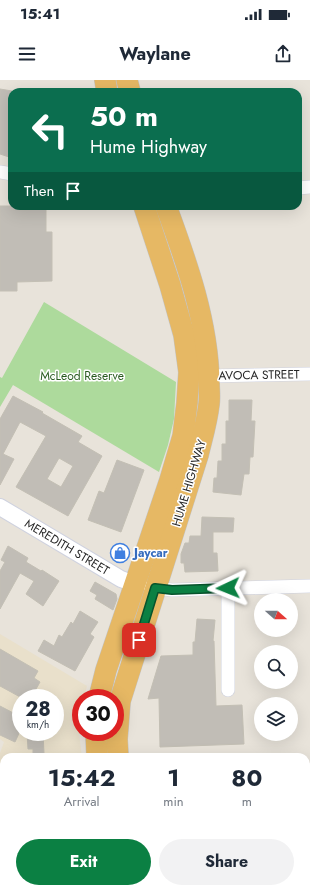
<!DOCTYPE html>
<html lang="en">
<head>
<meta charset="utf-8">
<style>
  body { margin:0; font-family:Jost,sans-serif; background:#f2f2f3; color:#1f2937; height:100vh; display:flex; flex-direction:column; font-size:15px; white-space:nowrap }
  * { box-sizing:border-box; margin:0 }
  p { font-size:13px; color:#747a83 }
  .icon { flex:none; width:22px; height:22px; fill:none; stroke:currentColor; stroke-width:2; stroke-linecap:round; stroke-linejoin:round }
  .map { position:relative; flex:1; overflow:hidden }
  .details { position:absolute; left:0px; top:673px; width:310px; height:140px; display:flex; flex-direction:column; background:#fff; border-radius:12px 12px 0 0; box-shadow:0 4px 16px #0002 }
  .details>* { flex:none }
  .top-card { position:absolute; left:8px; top:8px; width:294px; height:122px; border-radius:12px; box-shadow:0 4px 16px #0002; background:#0b6e4f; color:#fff; overflow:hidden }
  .needle { width:26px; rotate:111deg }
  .tools { position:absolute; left:254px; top:513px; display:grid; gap:8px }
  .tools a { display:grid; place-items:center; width:44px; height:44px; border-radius:50%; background:#fff; box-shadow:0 4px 16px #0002; font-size:20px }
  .speed { position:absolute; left:12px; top:609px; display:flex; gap:8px; font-size:20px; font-weight:700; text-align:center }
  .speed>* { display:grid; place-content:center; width:52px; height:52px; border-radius:50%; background:#fff; box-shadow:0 4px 16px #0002; line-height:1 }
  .speed small { font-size:10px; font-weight:400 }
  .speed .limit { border:6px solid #d22; background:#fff; color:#111 }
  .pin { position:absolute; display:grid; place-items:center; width:34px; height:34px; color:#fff; margin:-17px; border-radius:8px; box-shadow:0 2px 6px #0006 }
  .me { position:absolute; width:44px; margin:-22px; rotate:268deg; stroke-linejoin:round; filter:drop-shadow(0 0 3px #0008) }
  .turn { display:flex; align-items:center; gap:14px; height:84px; padding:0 16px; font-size:18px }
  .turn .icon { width:52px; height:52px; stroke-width:2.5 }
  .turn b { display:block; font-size:28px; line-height:34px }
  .then { display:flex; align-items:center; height:38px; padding:0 16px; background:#0003; gap:8px; font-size:15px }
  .eta { display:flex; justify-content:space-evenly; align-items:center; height:68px; text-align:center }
  .eta b { font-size:24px; font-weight:700; line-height:28px }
  .primary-button { display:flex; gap:8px; margin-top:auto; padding:8px 16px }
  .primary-button a { flex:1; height:46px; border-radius:24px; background:#0b8043; color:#fff; font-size:16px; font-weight:700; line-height:46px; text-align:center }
  .primary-button a+a { background:#f2f2f3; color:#1f2937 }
  .status { display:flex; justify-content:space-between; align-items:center; height:28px; padding:0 20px; background:#fff; direction:ltr }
  .status svg { height:11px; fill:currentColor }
  header { display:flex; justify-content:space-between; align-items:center; height:52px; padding:0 16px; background:#fff; font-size:18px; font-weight:700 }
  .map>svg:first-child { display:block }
  .education { fill:#e9e0cb; fill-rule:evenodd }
  .green { fill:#adda9c }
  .cemetery { fill:#c0d0b3 }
  .building { fill:#c1bdb6; stroke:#c3bfb4; fill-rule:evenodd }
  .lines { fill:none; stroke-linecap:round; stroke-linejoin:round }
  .minor-casing { stroke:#cfd2df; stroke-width:14 }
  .tertiary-casing { stroke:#cfd2df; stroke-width:18 }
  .trunk-casing { stroke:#c3c3c3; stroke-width:22 }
  .minor { stroke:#fff; stroke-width:13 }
  .tertiary { stroke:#fff; stroke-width:16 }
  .trunk { stroke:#e6b864; stroke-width:21 }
  .route-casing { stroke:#07532c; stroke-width:10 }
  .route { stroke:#0b8043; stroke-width:7 }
  .labels { text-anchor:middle; stroke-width:3; stroke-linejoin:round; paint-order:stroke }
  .street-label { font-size:12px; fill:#272727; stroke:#fff }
  .park-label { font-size:12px; fill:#295b20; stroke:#fff }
  .shop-label { font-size:12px; font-weight:bold; fill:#366cbe; stroke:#fff; text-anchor:start }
</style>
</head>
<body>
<div class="status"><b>15:41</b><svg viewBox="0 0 49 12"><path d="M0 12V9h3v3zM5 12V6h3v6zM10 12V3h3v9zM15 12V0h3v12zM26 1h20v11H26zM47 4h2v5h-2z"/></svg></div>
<header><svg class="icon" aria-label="menu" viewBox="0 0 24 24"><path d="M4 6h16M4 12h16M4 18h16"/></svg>Waylane<svg class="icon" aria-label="share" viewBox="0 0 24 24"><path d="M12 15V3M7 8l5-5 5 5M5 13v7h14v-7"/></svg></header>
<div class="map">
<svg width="310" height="813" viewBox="0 0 310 813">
  <rect width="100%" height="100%" fill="#e8e3da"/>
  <path class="education" d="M0,554L87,606L84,618H81V639L79,653L82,677H4V809H71L72,813H0V673L4,662L0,659ZM21,618H55V652H21Z"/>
  <polygon class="green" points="44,222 176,302 174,339 168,365 159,392 13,305 0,327 0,297 2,298"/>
  <polygon class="cemetery" points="0,725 4,726 4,766 0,765"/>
  <g class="building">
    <polygon points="0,9 12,11 12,78 0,74"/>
    <polygon points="0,126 18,126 18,130 46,129 46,152 52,152 52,201 17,202 17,211 0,211"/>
    <path d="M13,316L43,332L42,333L82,356L78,362L102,376L68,436L16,407L46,356L20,342L3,374L14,379L0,405V339ZM59,378L73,386L61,407L47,399Z"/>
    <polygon points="229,320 252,320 251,341 255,341 253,377 250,377 249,394 244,394 241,415 213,412 214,398 217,398 218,381 222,381 222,364 226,364 226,341 229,341"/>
    <polygon points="117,380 144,390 121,452 88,440 99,411 104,413"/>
    <polygon points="202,437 234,438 233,452 213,452 213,473 217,473 218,491 185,492 184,483 181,483 181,474 185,463 189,463 190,456 201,456"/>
    <polygon points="8,466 28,478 26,482 41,491 42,490 59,501 43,526 26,514 34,501 20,493 0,529 0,491 5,482 1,480"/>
    <polygon points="95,502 116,514 117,519 113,530 95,519 97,515 90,511"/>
    <polygon points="80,531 98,542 90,554 94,557 75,591 38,571 44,560 54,566 59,555 62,557 71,542 73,544"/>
    <polygon points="197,539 215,540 213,561 214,561 216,626 242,625 244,664 160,667 159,618 148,619 161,576 193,575 193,562 195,562"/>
    <polygon points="0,569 38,591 34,598 40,602 31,618 22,618 0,606"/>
    <polygon points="0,626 21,637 21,649 15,662 0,655"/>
    <polygon points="43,652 44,674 33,675 33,669 28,669 27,653"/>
  </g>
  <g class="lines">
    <g class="minor-casing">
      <g id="minor">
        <polyline points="0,92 12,94"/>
        <polyline points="298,108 310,107"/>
        <polyline points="209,296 310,294"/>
        <polyline points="150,507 172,510 310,506"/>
        <polyline points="228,508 228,610"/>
      </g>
    </g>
    <g class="tertiary-casing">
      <polyline id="tertiary" points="0,427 121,499 135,504"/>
    </g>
    <g class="trunk-casing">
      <g id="trunk">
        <polyline points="105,0 107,12"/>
        <polyline points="127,0 130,12"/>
        <polyline points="99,618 106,590 170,400 183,356 187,323 189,292 184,255 170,205 144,126"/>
        <polyline points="96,652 97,677"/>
        <path d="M118,677L117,659L120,621L198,375C202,358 207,342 209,324C210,317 209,310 209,303C208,242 187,183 166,126"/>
        <polyline points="112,809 113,813"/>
        <polyline points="130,809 131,813"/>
      </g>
    </g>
    <use href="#minor" class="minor"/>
    <use href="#tertiary" class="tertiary"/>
    <use href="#trunk" class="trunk"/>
  </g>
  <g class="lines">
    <g class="route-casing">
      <polyline id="route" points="139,560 155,508 172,510 228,508"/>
    </g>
    <use href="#route" class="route"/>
  </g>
  <defs>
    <g id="shop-ring" transform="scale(1)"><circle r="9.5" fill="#fff" stroke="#3f7fe0" stroke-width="1.5"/><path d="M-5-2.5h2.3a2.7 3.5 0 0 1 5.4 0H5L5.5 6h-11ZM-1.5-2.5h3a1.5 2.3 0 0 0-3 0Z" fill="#3f7fe0"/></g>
  </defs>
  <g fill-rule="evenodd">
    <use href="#shop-ring" x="120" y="473"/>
  </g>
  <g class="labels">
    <g class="street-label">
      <text transform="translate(259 295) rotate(-1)" y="4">AVOCA STREET</text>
      <text transform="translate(189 403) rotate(-73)" y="4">HUME HIGHWAY</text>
      <text transform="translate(67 467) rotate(31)" y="4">MEREDITH STREET</text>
    </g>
    <g class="park-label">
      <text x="82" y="300">McLeod Reserve</text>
    </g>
    <g class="shop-label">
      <text x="134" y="477">Jaycar</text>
    </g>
  </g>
</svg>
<div class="tools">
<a><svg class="needle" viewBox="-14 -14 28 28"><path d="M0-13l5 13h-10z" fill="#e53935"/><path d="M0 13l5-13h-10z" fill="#747a83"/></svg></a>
<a><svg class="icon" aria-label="search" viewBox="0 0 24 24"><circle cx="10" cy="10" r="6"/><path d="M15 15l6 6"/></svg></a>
<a><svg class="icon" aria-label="layers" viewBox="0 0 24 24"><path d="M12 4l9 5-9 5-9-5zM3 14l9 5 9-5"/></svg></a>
</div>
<div class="speed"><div>28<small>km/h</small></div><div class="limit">30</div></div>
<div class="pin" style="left:139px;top:560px;background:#d93025"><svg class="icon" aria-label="arrive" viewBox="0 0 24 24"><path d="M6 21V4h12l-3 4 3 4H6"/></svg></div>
<svg class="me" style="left:228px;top:508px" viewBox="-20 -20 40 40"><path d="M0-17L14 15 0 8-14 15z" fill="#0b8043" stroke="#fff" stroke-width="4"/></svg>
<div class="top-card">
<div class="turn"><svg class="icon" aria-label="left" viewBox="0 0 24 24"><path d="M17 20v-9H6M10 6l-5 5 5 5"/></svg><div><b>50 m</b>Hume Highway</div></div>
<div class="then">Then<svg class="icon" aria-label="arrive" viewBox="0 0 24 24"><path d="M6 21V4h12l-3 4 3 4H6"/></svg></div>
</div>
<section class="details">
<div class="eta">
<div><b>15:42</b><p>Arrival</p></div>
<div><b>1</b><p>min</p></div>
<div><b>80</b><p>m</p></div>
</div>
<div class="primary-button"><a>Exit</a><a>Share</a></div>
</section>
</div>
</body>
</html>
